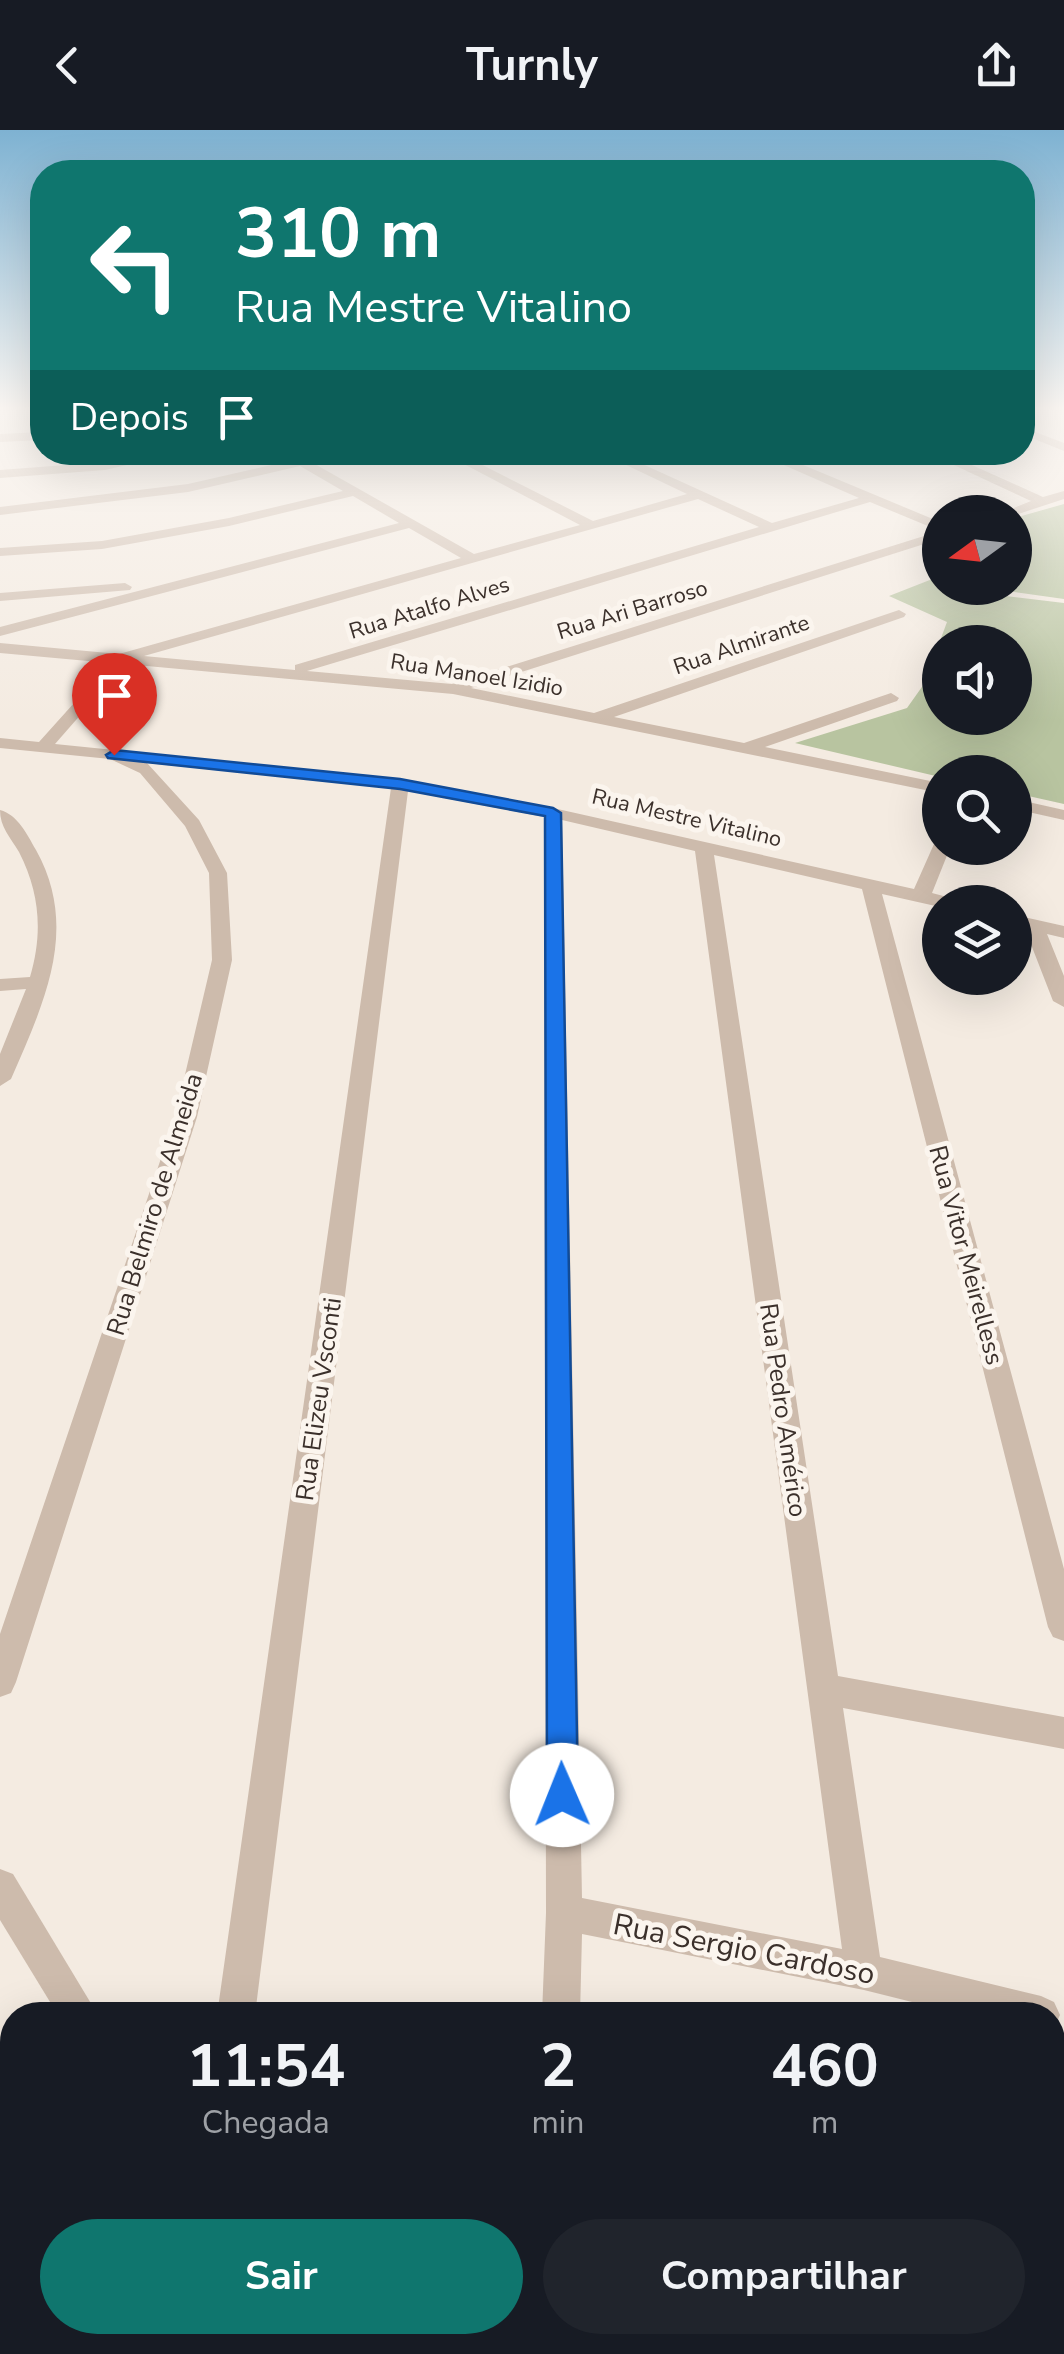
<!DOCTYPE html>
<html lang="pt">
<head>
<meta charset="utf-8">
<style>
  body { margin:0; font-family:"Nunito Sans",sans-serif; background:#20242c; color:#f1f3f6; height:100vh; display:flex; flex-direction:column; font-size:38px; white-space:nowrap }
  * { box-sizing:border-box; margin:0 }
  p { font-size:32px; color:#9ea1a6 }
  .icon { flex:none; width:55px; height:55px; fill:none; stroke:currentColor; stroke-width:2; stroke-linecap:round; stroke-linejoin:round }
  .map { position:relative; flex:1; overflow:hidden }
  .details { position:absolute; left:0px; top:1872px; width:1065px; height:352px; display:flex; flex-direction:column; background:#171b24; border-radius:40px 40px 0 0; box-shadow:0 10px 40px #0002 }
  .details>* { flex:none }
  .guide { position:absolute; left:30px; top:30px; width:1005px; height:305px; border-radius:40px; box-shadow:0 10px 40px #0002; background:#0f766e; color:#fff; overflow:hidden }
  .needle { width:65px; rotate:255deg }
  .controls { position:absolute; left:922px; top:365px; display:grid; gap:20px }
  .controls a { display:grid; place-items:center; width:110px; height:110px; border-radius:50%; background:#171b24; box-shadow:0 10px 40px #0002; font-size:50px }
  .pin { position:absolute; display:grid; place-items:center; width:85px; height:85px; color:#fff; margin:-102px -42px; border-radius:50% 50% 50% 0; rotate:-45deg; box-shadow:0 0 10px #0007 }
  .pin .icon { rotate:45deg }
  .me { position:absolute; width:110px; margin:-55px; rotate:359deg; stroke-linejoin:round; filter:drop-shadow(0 0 8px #0008) }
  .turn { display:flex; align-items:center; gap:35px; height:210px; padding:0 40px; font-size:45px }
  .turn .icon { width:130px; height:130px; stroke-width:2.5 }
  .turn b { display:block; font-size:70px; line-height:85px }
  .then { display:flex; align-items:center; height:95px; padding:0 40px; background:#0003; gap:20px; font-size:38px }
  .eta { display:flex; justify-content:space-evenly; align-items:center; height:170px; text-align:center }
  .eta b { font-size:60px; font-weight:700; line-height:70px }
  .action { display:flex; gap:20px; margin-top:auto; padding:20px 40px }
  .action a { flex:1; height:115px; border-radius:60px; background:#0f766e; color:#fff; font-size:40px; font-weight:700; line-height:115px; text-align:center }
  .action a+a { background:#20242c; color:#f1f3f6 }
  header { display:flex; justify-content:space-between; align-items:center; height:130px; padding:0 40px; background:#171b24; font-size:45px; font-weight:700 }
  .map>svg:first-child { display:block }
  .green { fill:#b8c4a0; fill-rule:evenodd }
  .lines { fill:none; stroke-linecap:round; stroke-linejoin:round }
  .path { stroke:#b9a596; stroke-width:8; stroke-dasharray:8 8; stroke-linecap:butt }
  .minor { fill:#cdbbac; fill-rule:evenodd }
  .route { fill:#1a73e8; stroke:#114b97; stroke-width:2.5 }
  .labels { text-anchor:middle; stroke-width:10; stroke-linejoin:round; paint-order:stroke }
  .far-street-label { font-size:22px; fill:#3b302b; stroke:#fbf5ee }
  .street-label { font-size:25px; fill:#3b302b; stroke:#fbf5ee }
  .near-street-label { font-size:30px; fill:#3b302b; stroke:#fbf5ee }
</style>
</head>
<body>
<header><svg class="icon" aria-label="back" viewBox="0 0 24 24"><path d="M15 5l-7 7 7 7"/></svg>Turnly<svg class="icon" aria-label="share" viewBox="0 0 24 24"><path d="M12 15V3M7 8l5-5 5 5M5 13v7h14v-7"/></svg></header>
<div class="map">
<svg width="1064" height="2224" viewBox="0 0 1064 2224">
  <rect width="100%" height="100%" fill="#f4ebe1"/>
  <g class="green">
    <polygon points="1064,374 1064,469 993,459 1015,458 1018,387"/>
    <path d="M940,446V458H989V464L1064,473V674L1015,663V642H940V647L795,613L907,578L924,554L947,492L889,466ZM940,512H1015V588H940Z"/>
  </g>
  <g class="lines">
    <g class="path">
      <polyline points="0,1988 12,2013"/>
      <polyline points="120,2212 128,2224"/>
    </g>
    <g class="minor">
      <polygon points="1022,280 1041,280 1022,286"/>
      <polygon points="1022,297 1064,313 1064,321 1022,304"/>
      <polygon points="42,302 42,310 0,312 0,304"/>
      <polygon points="156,322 184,322 105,340 0,348 0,340 105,332"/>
      <path d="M328,322H352L313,333L474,424L580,395L441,322H457L593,391L687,364L599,322H616L772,393L859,368L754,322H772L940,392V401L870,372L307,541L452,554L940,401V409L471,558L594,583L899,480L906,484L904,487L614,587L744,613L891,563L899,568L897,571L765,617L940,653V663L453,564L125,534L55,614L400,649L553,678L914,759L934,714L950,718L932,763L951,768L953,772H940V777L882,764L1064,1439V1511L1053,1507L1048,1497L862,759L714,725L838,1546L1064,1587V1619L843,1578L880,1827L1041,1866L1054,1872L1060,1885L1054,1898L1052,1885H964L864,1860L582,1804L580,1885H542L546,1783L544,687L408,661L255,1885H217L391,658L147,633L199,690L227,743L232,830L197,987L16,1552L11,1563L0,1567V1504L175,987L212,830L209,743L185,696L140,643L110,629L0,618V608L39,612L110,533L0,523V513L119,524L461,428L409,398L0,506V497L399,393L353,366L229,396L102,419L0,426V418L102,411L229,388L343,361L300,336L188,362L0,385V377L188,354ZM698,369L759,397L295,535V540L144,526ZM562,690L695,721L842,1819L582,1768Z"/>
      <polygon points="926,322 943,322 1043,367 1064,361 1064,369 1015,385 1004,382 1031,371"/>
      <polygon points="125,453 132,457 130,460 0,471 0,463"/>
      <polygon points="1015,669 1064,680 1064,690 1015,679"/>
      <path d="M0,680C18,685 27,704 36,720C80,799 44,873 11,949L0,956V924L26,859L0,861V849L30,847C43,803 40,763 19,722C10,707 0,697 0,680Z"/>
      <polygon points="1015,785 1064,796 1064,808 1047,804 1064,846 1064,877 1053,871 1025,799 1015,797"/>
      <polygon points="0,1739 13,1744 98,1885 58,1885 0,1790"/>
      <polygon points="653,2212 736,2212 741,2224 657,2224"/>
    </g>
  </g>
  <linearGradient id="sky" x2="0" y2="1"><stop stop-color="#7eb2d2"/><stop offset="0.47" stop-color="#faf6f2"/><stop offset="1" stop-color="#faf6f2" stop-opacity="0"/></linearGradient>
  <rect width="1064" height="592" fill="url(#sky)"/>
  <polygon class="route" points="114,620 400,649 553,678 561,683 578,1665 573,1676 562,1680 552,1676 547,1665 545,686 400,659 108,628 106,625"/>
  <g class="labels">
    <g class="far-street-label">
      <text transform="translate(429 477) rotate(-17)" y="8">Rua Atalfo Alves</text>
      <text transform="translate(632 479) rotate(-17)" y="8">Rua Ari Barroso</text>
      <text transform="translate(741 514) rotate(-19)" y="8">Rua Almirante</text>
      <text transform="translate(477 544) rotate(9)" y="8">Rua Manoel Izidio</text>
      <text transform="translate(687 687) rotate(13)" y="8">Rua Mestre Vitalino</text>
    </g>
    <g class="street-label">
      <text transform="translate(154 1074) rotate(-73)" y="9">Rua Belmiro de Almeida</text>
      <text transform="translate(967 1125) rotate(75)" y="9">Rua Vitor Meirelless</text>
      <text transform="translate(318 1269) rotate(-82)" y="9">Rua Elizeu Vsconti</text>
      <text transform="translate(784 1280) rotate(82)" y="9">Rua Pedro Américo</text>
    </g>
    <g class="near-street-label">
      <text transform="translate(744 1819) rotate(11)" y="10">Rua Sergio Cardoso</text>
    </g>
  </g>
</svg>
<div class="controls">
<a><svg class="needle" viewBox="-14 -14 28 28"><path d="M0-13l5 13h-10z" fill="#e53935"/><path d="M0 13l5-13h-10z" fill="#9ea1a6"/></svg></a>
<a><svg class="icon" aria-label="sound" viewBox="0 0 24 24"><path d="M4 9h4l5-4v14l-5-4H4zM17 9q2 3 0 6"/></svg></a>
<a><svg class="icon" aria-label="search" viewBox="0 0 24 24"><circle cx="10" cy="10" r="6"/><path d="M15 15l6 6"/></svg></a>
<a><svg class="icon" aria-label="layers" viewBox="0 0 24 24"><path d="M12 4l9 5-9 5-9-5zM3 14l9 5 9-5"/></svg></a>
</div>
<div class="pin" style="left:114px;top:625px;background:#d93025"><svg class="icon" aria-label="arrive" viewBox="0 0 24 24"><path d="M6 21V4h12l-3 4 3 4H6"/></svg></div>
<svg class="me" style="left:562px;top:1665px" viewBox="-20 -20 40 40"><circle r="19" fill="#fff"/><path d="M0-13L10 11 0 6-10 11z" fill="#1a73e8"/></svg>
<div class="guide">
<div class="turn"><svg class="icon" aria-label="left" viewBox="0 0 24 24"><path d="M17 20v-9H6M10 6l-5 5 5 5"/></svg><div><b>310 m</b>Rua Mestre Vitalino</div></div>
<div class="then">Depois<svg class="icon" aria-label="arrive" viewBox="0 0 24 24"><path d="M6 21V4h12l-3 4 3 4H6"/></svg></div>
</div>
<section class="details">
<div class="eta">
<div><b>11:54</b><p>Chegada</p></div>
<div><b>2</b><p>min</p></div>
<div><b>460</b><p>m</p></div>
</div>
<div class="action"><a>Sair</a><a>Compartilhar</a></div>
</section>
</div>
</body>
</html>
